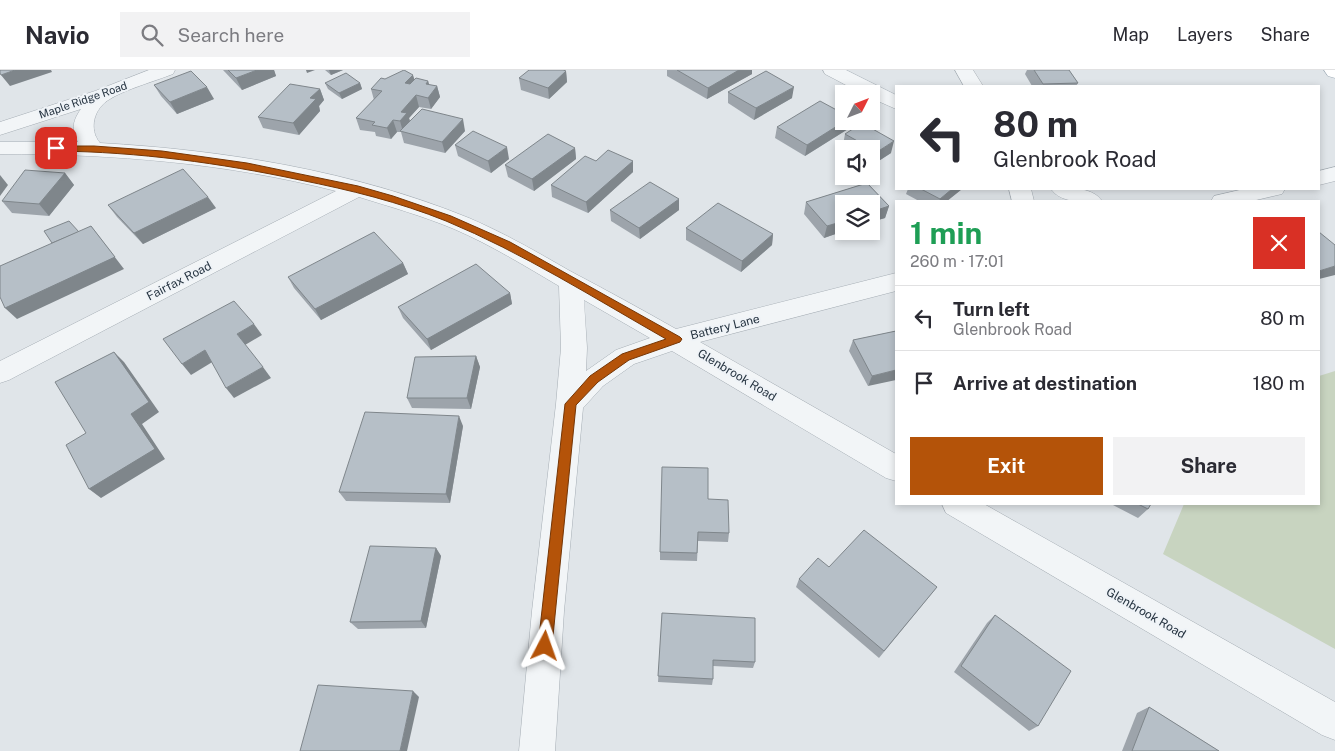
<!DOCTYPE html>
<html lang="en">
<head>
<meta charset="utf-8">
<style>
  body { margin:0; font-family:"Public Sans",sans-serif; background:#f2f2f3; color:#2b2b33; height:100vh; display:flex; flex-direction:column; font-size:19px; white-space:nowrap }
  * { box-sizing:border-box; margin:0 }
  p { font-size:16px; color:#7c7c81 }
  .icon { flex:none; width:28px; height:28px; fill:none; stroke:currentColor; stroke-width:2; stroke-linecap:round; stroke-linejoin:round }
  .map { position:relative; flex:1; overflow:hidden }
  .details { position:absolute; left:895px; top:130px; width:425px; height:305px; display:flex; flex-direction:column; background:#fff; border-radius:0px; box-shadow:0 2px 8px #0003 }
  .details>* { flex:none }
  .banner { position:absolute; left:895px; top:15px; width:425px; height:105px; border-radius:0px; box-shadow:0 2px 8px #0003; background:#fff; color:#2b2b33; overflow:hidden }
  .needle { width:32px; rotate:48deg }
  .controls { position:absolute; left:835px; top:15px; display:grid; gap:10px }
  .controls a { display:grid; place-items:center; width:45px; height:45px; border-radius:0px; background:#fff; box-shadow:0 2px 8px #0003; font-size:25px }
  .pin { position:absolute; display:grid; place-items:center; width:42px; height:42px; color:#fff; margin:-21px; border-radius:10px; box-shadow:0 2px 8px #0006 }
  .me { position:absolute; width:55px; margin:-28px; rotate:4deg; stroke-linejoin:round; filter:drop-shadow(0 0 4px #0008) }
  .turn { display:flex; align-items:center; gap:18px; height:105px; padding:0 15px; font-size:22px }
  .turn .icon { width:65px; height:65px; stroke-width:2.5 }
  .turn b { display:block; font-size:35px; line-height:42px }
  .round { display:grid; place-items:center; flex:none; width:52px; height:52px; border-radius:0px; background:#f2f2f3 }
  .head { display:flex; align-items:center; justify-content:space-between; height:85px; padding:0 15px }
  h1 { font-size:30px; font-weight:700; line-height:38px; color:#1e9e55 }
  .cta { display:flex; gap:10px; margin-top:auto; padding:10px 15px }
  .cta a { flex:1; height:58px; border-radius:0px; background:#b45309; color:#fff; font-size:20px; font-weight:700; line-height:58px; text-align:center }
  .cta a+a { background:#f2f2f3; color:#2b2b33 }
  ul { padding:0; list-style:none }
  li { display:flex; align-items:center; gap:15px; height:65px; padding:0 15px; border-top:1px solid #e1e1e2 }
  li div { flex:1 }
  li b { display:block; font-size:19px }
  li em { font-style:normal }
  header { display:flex; align-items:center; gap:30px; box-sizing:border-box; height:70px; padding:0 25px; background:#fff; border-bottom:1px solid #e1e1e2 }
  header strong { font-size:24px }
  nav { display:flex; gap:28px; margin-inline-start:auto; font-size:18px }
  .search { width:350px; height:45px; background:#f2f2f3; display:flex; align-items:center; gap:12px; box-sizing:border-box; padding:0 18px; border-radius:0px; color:#7c7c81; font-size:19px }
  .map>svg:first-child { display:block }
  .green { fill:#c8d4c0 }
  .lines { fill:none; stroke-linecap:round; stroke-linejoin:round }
  .minor-casing { stroke:#a5adb4; stroke-width:1 }
  .major-casing { stroke:#9eabb6; stroke-width:1 }
  .minor { fill:#f2f5f7; fill-rule:evenodd }
  .major { fill:#fff; fill-rule:evenodd }
  .wall { fill:#9da4ab }
  .shaded-wall { fill:#7f868b }
  .building { fill:#b6bfc7; stroke:#7f868b }
  .route { fill:#b45309; stroke:#753606 }
  .labels { text-anchor:middle; stroke-width:4; stroke-linejoin:round; paint-order:stroke }
  .far-street-label { font-size:11px; fill:#273542; stroke:#eff3f7 }
  .street-label { font-size:12px; fill:#273542; stroke:#eff3f7 }
</style>
</head>
<body>
<header>
<strong>Navio</strong>
<div class="search"><svg class="icon" aria-label="search" viewBox="0 0 24 24"><circle cx="10" cy="10" r="6"/><path d="M15 15l6 6"/></svg>Search here</div>
<nav><a>Map</a><a>Layers</a><a>Share</a></nav>
</header>
<div class="map">
<svg width="1335" height="681" viewBox="0 0 1335 681">
  <rect width="100%" height="100%" fill="#e0e5e9"/>
  <polygon class="green" points="1335,301 1335,579 1163,484 1184,434 1319,434 1319,306"/>
  <g class="lines">
    <g class="minor-casing">
      <g id="minor">
        <path d="M149,0H175L173,4C155,11 124,20 110,29C94,38 88,59 100,73C225,80 354,101 469,148C504,163 537,182 570,201C606,220 641,239 676,259L896,203V221L700,272L896,384V411L886,408L672,281L634,294L603,316L583,338L564,541L555,681H519L532,541L556,334L561,278L559,216C525,196 491,175 454,159C423,146 391,137 359,127L9,310L0,313V291L336,121C226,93 114,84 0,84V72H78C71,59 73,50 81,39L0,65V52L95,21ZM584,230L650,268L616,280L586,301L587,278Z"/>
        <polygon points="823,0 846,0 896,25 896,39 871,28 871,24 863,24 825,4"/>
        <polygon points="955,0 973,0 983,16 964,16"/>
        <polygon points="1335,97 1335,111 1319,115 1319,101"/>
        <polygon points="1009,119 1031,119 1034,131 1012,131"/>
        <path d="M1051,119C1067,118 1092,116 1102,131C1086,132 1061,134 1051,119Z"/>
        <polygon points="1244,119 1285,119 1282,124 1252,131 1211,131 1214,126"/>
        <polygon points="942,434 984,434 1335,632 1335,670 1322,665 946,443"/>
      </g>
    </g>
    <g class="major-casing">
      <polygon id="major" points="1324,0 1335,0 1335,8 1328,6"/>
    </g>
    <use href="#minor" class="minor"/>
    <use href="#major" class="major"/>
  </g>
  <g class="wall">
    <polygon points="223,0 274,0 276,6 242,20"/>
    <polygon points="325,0 343,0 331,5"/>
    <polygon points="667,0 752,0 752,4 707,29 667,6"/>
    <polygon points="1027,0 1069,0 1078,13 1076,16 1032,16 1025,4"/>
    <polygon points="566,1 567,12 549,29 521,20 519,8"/>
    <polygon points="415,10 428,11 429,15 437,16 440,27 431,39 419,37 409,48 410,51 465,61 445,83 404,73 401,62 397,62 391,69 376,66 375,62 360,60 356,48 374,30 371,19"/>
    <polygon points="325,13 360,13 362,19 342,29 328,19"/>
    <polygon points="154,15 214,29 177,44 161,26"/>
    <polygon points="320,19 324,30 319,36 320,41 299,65 263,58 258,47"/>
    <polygon points="728,22 792,28 754,50 728,33"/>
    <polygon points="777,57 848,59 805,86 775,68"/>
    <polygon points="845,64 891,83 874,94 871,92 871,79 848,79 843,75"/>
    <polygon points="455,75 509,89 491,103 458,86"/>
    <polygon points="575,78 576,89 534,121 508,107 505,95"/>
    <polygon points="596,91 633,91 633,102 588,143 552,127 551,115"/>
    <polygon points="65,103 74,115 49,146 12,143 2,131"/>
    <polygon points="867,113 889,136 885,148 871,152 871,134 844,134 844,161 824,168 804,144 806,132"/>
    <polygon points="908,119 962,119 947,131 919,131 906,124"/>
    <polygon points="679,129 679,140 640,169 611,151 610,140"/>
    <polygon points="108,135 216,138 143,174 117,147"/>
    <polygon points="686,158 773,164 772,175 741,202 686,170"/>
    <polygon points="403,193 408,204 321,250 294,218 288,207"/>
    <polygon points="510,223 512,234 431,280 403,248 398,237"/>
    <polygon points="896,261 868,316 849,281 853,270"/>
    <polygon points="476,286 480,297 471,339 412,338 407,328"/>
    <polygon points="463,356 450,433 346,431 339,422"/>
    <polygon points="708,429 729,463 728,472 698,471 697,491 660,490 660,482"/>
    <polygon points="1111,434 1151,434 1148,439 1138,448"/>
    <polygon points="436,478 441,486 426,558 358,559 350,552"/>
    <polygon points="829,497 937,517 879,588 796,517 799,509"/>
    <polygon points="662,543 755,592 753,598 713,596 713,609 712,615 658,612"/>
    <polygon points="995,545 1038,656 1029,661 954,602 987,553"/>
    <polygon points="1149,637 1219,681 1122,681 1137,643"/>
  </g>
  <g class="shaded-wall">
    <polygon points="15,0 51,0 52,2 10,16 1,5"/>
    <polygon points="257,0 274,0 276,6 242,20 236,8"/>
    <polygon points="306,0 315,0 307,3"/>
    <polygon points="329,0 343,0 331,5"/>
    <polygon points="739,0 752,0 752,4 707,29 708,18"/>
    <polygon points="566,1 567,12 549,29 548,18"/>
    <polygon points="413,5 417,17 405,13"/>
    <polygon points="428,11 432,23 437,16 440,27 431,39 428,28 426,14"/>
    <polygon points="360,13 362,19 342,29 339,23"/>
    <polygon points="207,17 214,29 177,44 170,32"/>
    <polygon points="794,17 792,28 754,50 756,38"/>
    <polygon points="320,19 324,30 319,36 320,41 299,65 293,53 310,28"/>
    <polygon points="416,25 419,37 409,48 411,55 403,62 400,51 401,42"/>
    <polygon points="463,49 465,61 445,83 442,72"/>
    <polygon points="393,50 397,62 391,69 387,58"/>
    <polygon points="845,51 849,51 848,59 805,86 807,75"/>
    <polygon points="894,71 891,83 874,94 877,82"/>
    <polygon points="507,77 509,89 491,103 488,91"/>
    <polygon points="575,78 576,89 534,121 532,109"/>
    <polygon points="633,91 633,102 588,143 586,132"/>
    <polygon points="65,103 74,115 49,146 39,134"/>
    <polygon points="0,105 8,115 0,126"/>
    <polygon points="952,119 962,119 947,131 939,131 940,129"/>
    <polygon points="208,127 216,138 143,174 134,163"/>
    <polygon points="679,129 679,140 640,169 639,158"/>
    <polygon points="889,136 885,148 871,152 871,142"/>
    <polygon points="844,151 844,161 824,168 827,156"/>
    <polygon points="91,156 124,199 17,249 5,238"/>
    <polygon points="773,164 772,175 741,202 742,191"/>
    <polygon points="403,193 408,204 321,250 315,239"/>
    <polygon points="1335,196 1335,205 1319,209 1319,201"/>
    <polygon points="510,223 512,234 431,280 427,269"/>
    <polygon points="254,254 262,265 245,275 237,264"/>
    <polygon points="205,280 214,291 191,305 182,294"/>
    <polygon points="114,282 124,292 159,342 142,354 165,389 101,428 89,419 131,344"/>
    <polygon points="476,286 480,297 471,339 467,328"/>
    <polygon points="263,297 271,308 234,328 226,318"/>
    <polygon points="896,300 896,310 868,316 872,306"/>
    <polygon points="459,346 463,356 450,433 446,424"/>
    <polygon points="436,478 441,486 426,558 421,551"/>
    <polygon points="413,621 419,627 407,681 400,681"/>
  </g>
  <g class="building">
    <polygon points="0,0 15,0 1,5 0,3"/>
    <polygon points="228,0 257,0 236,8"/>
    <polygon points="404,0 413,5 405,13 410,14 416,8 428,11 426,14 437,16 428,28 416,25 401,42 407,43 400,51 393,50 387,58 372,55 375,52 356,48 382,21 371,19 381,8 385,9"/>
    <polygon points="529,0 563,0 566,1 548,18 519,8"/>
    <polygon points="677,0 739,0 708,18"/>
    <polygon points="1034,0 1069,0 1078,13 1043,14"/>
    <polygon points="191,1 207,17 170,32 154,15"/>
    <polygon points="766,1 794,17 756,38 728,22"/>
    <polygon points="346,3 360,13 339,23 325,13"/>
    <polygon points="290,14 320,19 310,28 316,29 293,53 258,47"/>
    <polygon points="820,31 844,44 844,51 845,51 807,75 777,57"/>
    <polygon points="422,39 463,49 442,72 400,61"/>
    <polygon points="862,53 894,71 877,82 845,64"/>
    <polygon points="473,61 507,77 488,91 455,75"/>
    <polygon points="548,64 575,78 532,109 505,95"/>
    <polygon points="608,80 633,91 586,132 551,115 585,86 596,91"/>
    <polygon points="183,99 208,127 134,163 108,135"/>
    <polygon points="25,100 65,103 39,134 2,131"/>
    <polygon points="650,112 679,129 639,158 610,140"/>
    <polygon points="867,113 889,136 871,142 871,134 844,134 844,151 827,156 806,132"/>
    <polygon points="921,119 952,119 940,129"/>
    <polygon points="718,133 773,164 742,191 686,158"/>
    <polygon points="69,151 79,162 52,173 44,161"/>
    <polygon points="91,156 115,187 5,238 0,227 0,196"/>
    <polygon points="374,162 403,193 315,239 288,207"/>
    <polygon points="1319,162 1335,175 1335,196 1319,201"/>
    <polygon points="476,194 510,223 427,269 398,237"/>
    <polygon points="234,231 254,254 237,264 263,297 226,318 205,280 182,294 163,269"/>
    <polygon points="896,261 896,300 872,306 853,270"/>
    <polygon points="114,282 149,332 131,344 155,379 89,419 66,375 86,363 55,312"/>
    <polygon points="476,286 467,328 407,328 415,287"/>
    <polygon points="365,342 459,346 446,424 339,422"/>
    <polygon points="662,397 708,398 708,429 728,430 729,463 698,462 697,483 660,482"/>
    <polygon points="1138,434 1151,434 1148,439"/>
    <polygon points="864,460 937,517 884,581 799,509 818,488 829,497"/>
    <polygon points="370,476 436,478 421,551 350,552"/>
    <polygon points="662,543 755,548 755,592 713,590 713,609 658,606"/>
    <polygon points="995,545 1071,601 1038,656 961,596"/>
    <polygon points="318,615 413,621 400,681 300,681"/>
    <polygon points="1149,637 1219,681 1132,681"/>
  </g>
  <path class="route" d="M53,76H94L162,81L247,93L358,116L393,126L451,146L510,172L680,267L682,269L680,272L629,290L598,312L576,335L552,576L550,581L545,583L540,581L538,576L565,334L590,306L622,284L666,269C594,228 523,183 446,151C399,132 350,120 300,110C220,93 139,82 56,81L53,80Z"/>
  <g class="labels">
    <g class="far-street-label">
      <text transform="translate(83 30) rotate(-19)" y="4">Maple Ridge Road</text>
    </g>
    <g class="street-label">
      <text transform="translate(179 211) rotate(-27)" y="4">Fairfax Road</text>
      <text transform="translate(725 257) rotate(-14)" y="4">Battery Lane</text>
      <text transform="translate(737 305) rotate(31)" y="4">Glenbrook Road</text>
      <text transform="translate(1146 543) rotate(30)" y="4">Glenbrook Road</text>
    </g>
  </g>
</svg>
<div class="controls">
<a><svg class="needle" viewBox="-14 -14 28 28"><path d="M0-13l5 13h-10z" fill="#e53935"/><path d="M0 13l5-13h-10z" fill="#7c7c81"/></svg></a>
<a><svg class="icon" aria-label="sound" viewBox="0 0 24 24"><path d="M4 9h4l5-4v14l-5-4H4zM17 9q2 3 0 6"/></svg></a>
<a><svg class="icon" aria-label="layers" viewBox="0 0 24 24"><path d="M12 4l9 5-9 5-9-5zM3 14l9 5 9-5"/></svg></a>
</div>
<div class="pin" style="left:56px;top:78px;background:#d93025"><svg class="icon" aria-label="arrive" viewBox="0 0 24 24"><path d="M6 21V4h12l-3 4 3 4H6"/></svg></div>
<svg class="me" style="left:545px;top:576px" viewBox="-20 -20 40 40"><path d="M0-17L14 15 0 8-14 15z" fill="#b45309" stroke="#fff" stroke-width="4"/></svg>
<div class="banner">
<div class="turn"><svg class="icon" aria-label="left" viewBox="0 0 24 24"><path d="M17 20v-9H6M10 6l-5 5 5 5"/></svg><div><b>80 m</b>Glenbrook Road</div></div>
</div>
<section class="details">
<div class="head"><div><h1>1 min</h1><p>260 m · 17:01</p></div><a class="round" style="background:#d93025;color:#fff"><svg class="icon" aria-label="close" viewBox="0 0 24 24"><path d="M6 6l12 12M18 6L6 18"/></svg></a></div>
<ul>
<li><svg class="icon" aria-label="left" viewBox="0 0 24 24"><path d="M17 20v-9H6M10 6l-5 5 5 5"/></svg><div><b>Turn left</b><p>Glenbrook Road</p></div><em>80 m</em></li>
<li><svg class="icon" aria-label="arrive" viewBox="0 0 24 24"><path d="M6 21V4h12l-3 4 3 4H6"/></svg><div><b>Arrive at destination</b></div><em>180 m</em></li>
</ul>
<div class="cta"><a>Exit</a><a>Share</a></div>
</section>
</div>
</body>
</html>
